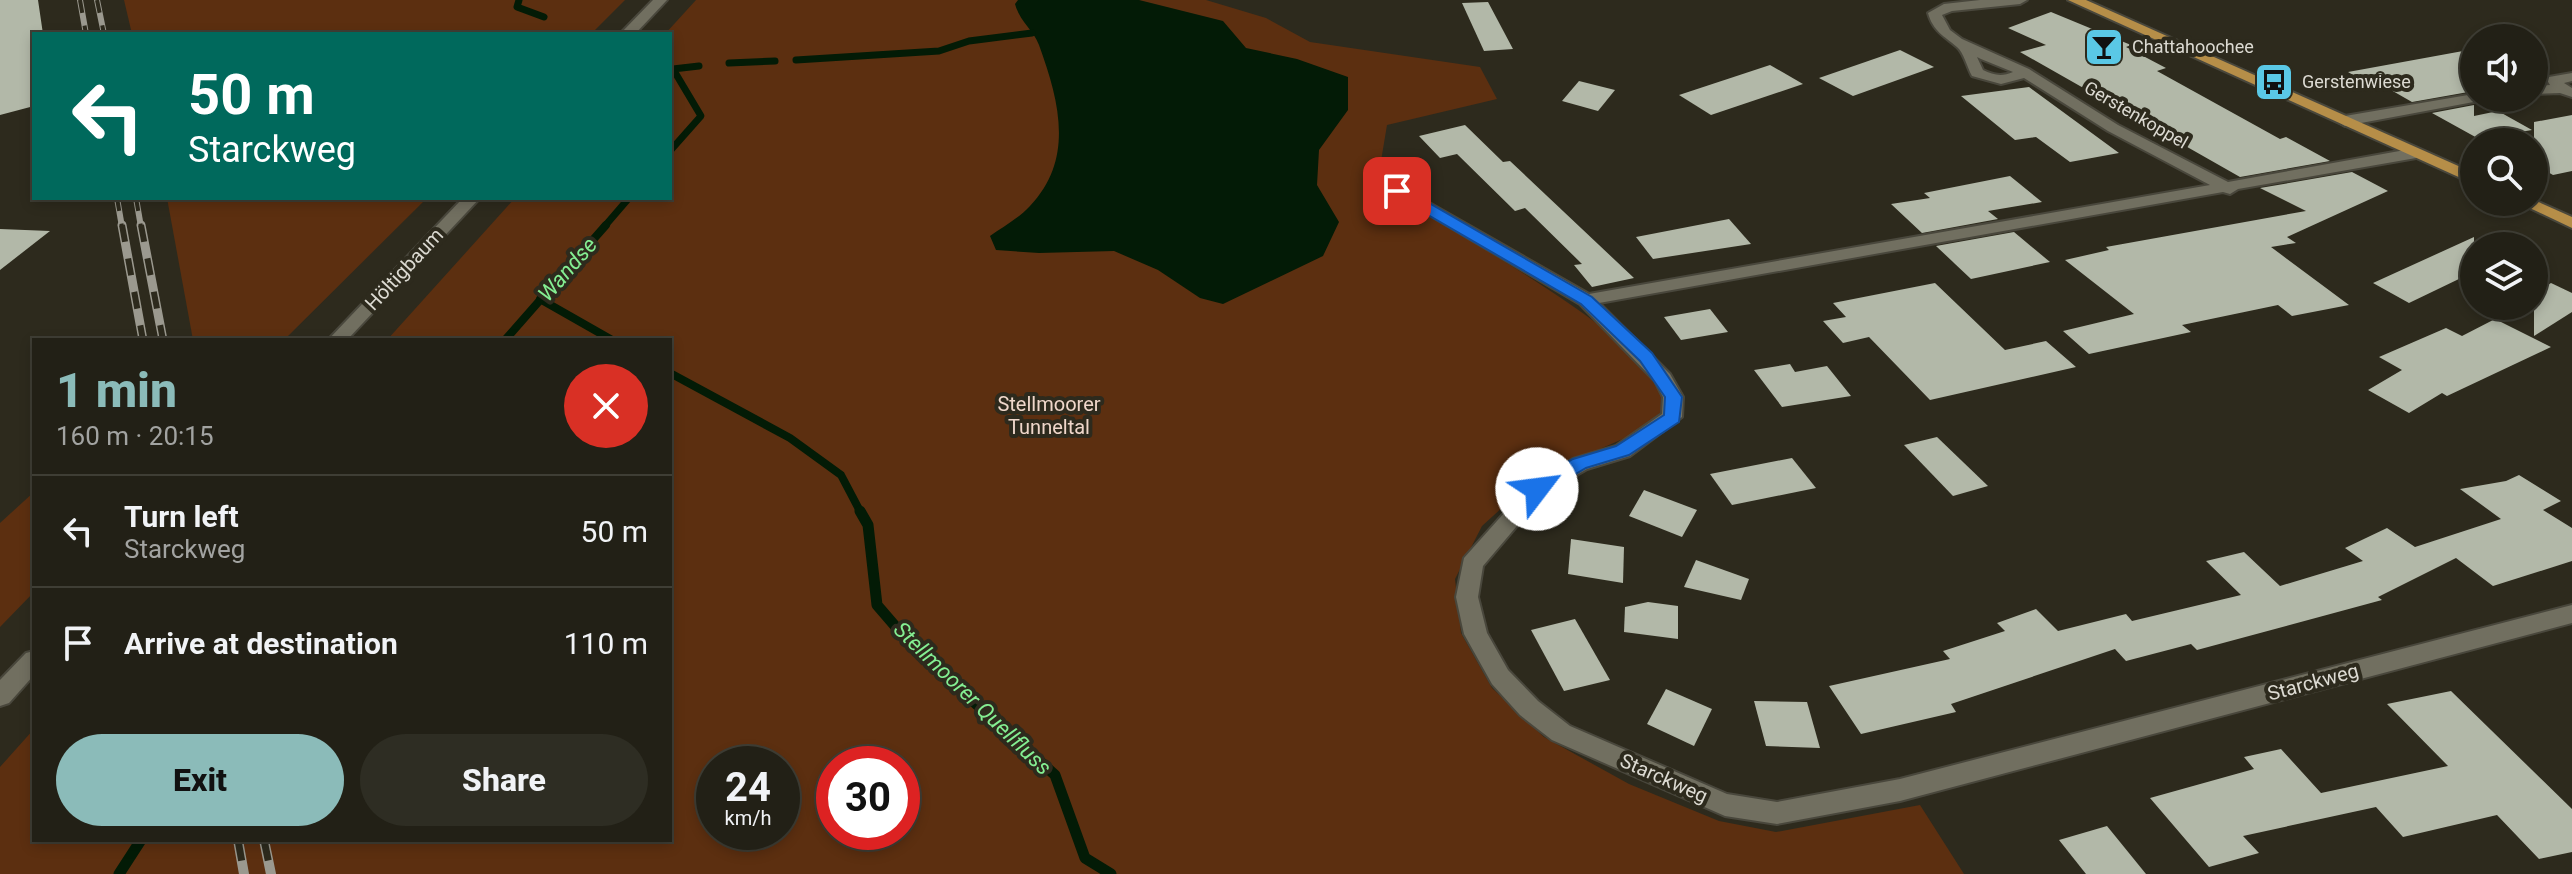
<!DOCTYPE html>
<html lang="en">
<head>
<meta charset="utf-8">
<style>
  body { margin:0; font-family:Roboto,sans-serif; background:#2e2d23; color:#f1f3f6; height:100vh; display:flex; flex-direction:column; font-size:30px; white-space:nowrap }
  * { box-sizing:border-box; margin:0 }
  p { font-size:26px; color:#a2a3a1 }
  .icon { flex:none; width:44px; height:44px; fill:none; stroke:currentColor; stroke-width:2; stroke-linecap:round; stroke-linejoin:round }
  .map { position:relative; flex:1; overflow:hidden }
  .details { position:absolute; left:32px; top:338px; width:640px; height:504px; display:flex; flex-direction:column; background:#222016; border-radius:0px; box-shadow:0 4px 12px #0003,0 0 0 2px #3f3e35 }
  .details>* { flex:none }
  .hud { position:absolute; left:32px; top:32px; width:640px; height:168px; border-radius:0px; box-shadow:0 4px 12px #0003,0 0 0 2px #3f3e35; background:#00695c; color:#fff; overflow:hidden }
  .fabs { position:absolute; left:2460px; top:24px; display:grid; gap:16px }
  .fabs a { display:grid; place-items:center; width:88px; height:88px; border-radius:50%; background:#222016; box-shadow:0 4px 12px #0003,0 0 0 2px #3f3e35; font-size:40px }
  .speed { position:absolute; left:696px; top:746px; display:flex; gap:16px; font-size:40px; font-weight:700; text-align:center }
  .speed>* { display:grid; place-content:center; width:104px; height:104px; border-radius:50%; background:#222016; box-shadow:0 4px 12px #0003,0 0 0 2px #3f3e35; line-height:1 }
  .speed small { font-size:20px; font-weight:400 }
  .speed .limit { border:12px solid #d22; background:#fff; color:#111 }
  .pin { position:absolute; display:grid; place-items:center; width:68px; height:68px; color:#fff; margin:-34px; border-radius:16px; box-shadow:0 4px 12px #0006 }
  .me { position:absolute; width:88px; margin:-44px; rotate:60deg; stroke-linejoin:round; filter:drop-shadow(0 0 6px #0008) }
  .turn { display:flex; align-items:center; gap:28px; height:168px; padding:0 24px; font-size:36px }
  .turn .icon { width:104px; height:104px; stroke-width:2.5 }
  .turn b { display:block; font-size:56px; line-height:68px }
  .round { display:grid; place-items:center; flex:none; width:84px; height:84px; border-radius:42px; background:#2e2d23 }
  .summary { display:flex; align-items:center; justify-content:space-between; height:136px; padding:0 24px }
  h1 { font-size:48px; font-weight:800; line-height:60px; color:#8bbbb9 }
  .primary-button { display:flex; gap:16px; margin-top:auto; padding:16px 24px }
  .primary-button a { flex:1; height:92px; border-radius:48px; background:#8bbbb9; color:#111; font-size:32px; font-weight:800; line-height:92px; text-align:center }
  .primary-button a+a { background:#2e2d23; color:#f1f3f6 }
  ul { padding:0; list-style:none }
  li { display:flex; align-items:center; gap:24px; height:112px; padding:0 24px; border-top:2px solid #3f3e35 }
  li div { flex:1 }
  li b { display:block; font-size:30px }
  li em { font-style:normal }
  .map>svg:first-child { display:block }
  .green { fill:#5c2f10; fill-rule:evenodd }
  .water { fill:#031b06 }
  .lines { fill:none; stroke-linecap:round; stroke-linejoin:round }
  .stream-far2 { stroke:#031b06; stroke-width:7 }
  .stream-far1 { stroke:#031b06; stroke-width:8 }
  .stream { stroke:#031b06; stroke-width:11 }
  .building { fill:#b2b8a8 }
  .street-casing { stroke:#49473c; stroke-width:4 }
  .secondary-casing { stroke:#49473c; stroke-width:4 }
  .primary-casing { stroke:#49473c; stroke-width:4 }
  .street { fill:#716f60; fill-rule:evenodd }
  .secondary { fill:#716f60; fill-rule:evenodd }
  .primary { fill:#b68e48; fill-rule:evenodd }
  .rail-far2-casing { stroke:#9b998f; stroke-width:6 }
  .rail-far1-casing { stroke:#9b998f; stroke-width:9 }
  .rail-casing { stroke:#9b998f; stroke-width:10 }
  .rail-far2 { stroke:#2d2a1d; stroke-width:4; stroke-dasharray:13; stroke-linecap:butt }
  .rail-far1 { stroke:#2d2a1d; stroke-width:6; stroke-dasharray:17; stroke-linecap:butt }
  .rail { stroke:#2d2a1d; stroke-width:7; stroke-dasharray:21; stroke-linecap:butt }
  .route { fill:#1a73e8; stroke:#114b97; stroke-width:2 }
  .labels { text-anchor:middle; stroke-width:8; stroke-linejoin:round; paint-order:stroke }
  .far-poi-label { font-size:18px; fill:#dcdad2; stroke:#2d2a1d; text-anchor:start }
  .far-street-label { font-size:18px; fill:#dcdad2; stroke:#2d2a1d }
  .street-label { font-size:20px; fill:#dcdad2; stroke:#2d2a1d }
  .park-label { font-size:20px; fill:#efd7ca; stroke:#2d2a1d }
  .water-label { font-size:22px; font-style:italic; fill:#84ee92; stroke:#2d2a1d }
</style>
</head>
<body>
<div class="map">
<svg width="2572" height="874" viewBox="0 0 2572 874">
  <rect width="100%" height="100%" fill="#2d2a1d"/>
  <g class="green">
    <polygon points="124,0 625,0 591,34 132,34"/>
    <path d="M696,0H1206L1266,18L1310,42L1480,67L1497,99L1387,125L1380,167L1391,174L1388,191C1439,224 1649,338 1661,391C1663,398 1662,408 1662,415L1646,429L1537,476L1482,526L1455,579L1461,633L1492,688L1544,737L1629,784L1719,821L1776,832L1920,805L1964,874H0V767L34,729V840H670V340H387L515,198H670V34H665ZM714,764H782V832H714ZM834,764H902V832H834Z"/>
    <polygon points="167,198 427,198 284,340 193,340"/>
    <polygon points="34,492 34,592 0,627 0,523"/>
  </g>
  <path class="water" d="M1018,0H1139L1223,21L1246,48L1297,59L1348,77V110L1319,150L1317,185L1339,222L1323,256L1223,304L1200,298L1158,270L1114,251L1039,253L996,250L990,236C1003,227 1019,218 1030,206C1075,159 1059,100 1039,45C1033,29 1020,22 1015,4Z"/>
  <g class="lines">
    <g class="stream-far2">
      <polyline points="519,0 517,7 544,17"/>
      <polyline points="796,60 939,51 969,41 1032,33"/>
      <polyline points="729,63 775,61"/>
      <polyline points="670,151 701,116 673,69 699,66"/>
      <polyline points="604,227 629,198"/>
    </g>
    <g class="stream-far1">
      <polyline points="540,299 612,340"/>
      <polyline points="505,340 606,225"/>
      <polyline points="670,373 790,438 841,475 861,513"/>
    </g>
    <g class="stream">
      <polyline points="860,511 868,525 877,605 914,648 1055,775 1085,858 1111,874"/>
      <polyline points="119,874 141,840"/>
    </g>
  </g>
  <g class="building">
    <polygon points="0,0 38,0 43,34 34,34 34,106 0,115"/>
    <polygon points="1488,2 1513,49 1484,51 1462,3"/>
    <polygon points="2051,12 2131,45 2126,47 2166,68 2157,71 2280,139 2286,137 2330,161 2240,177 2020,52 2046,45 2008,28"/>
    <polygon points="2474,49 2474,91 2412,102 2391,90 2381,91 2348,72"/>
    <polygon points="1900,50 1934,67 1853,96 1819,78"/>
    <polygon points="1770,65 1803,84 1711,115 1679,95"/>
    <polygon points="1579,81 1615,90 1598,111 1562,101"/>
    <polygon points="2029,87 2119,153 2070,162 2036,137 2015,140 1961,96"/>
    <polygon points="2474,105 2474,116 2498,111 2532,130 2479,139 2432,113"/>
    <polygon points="2572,115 2572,171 2553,175 2534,164 2534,122"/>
    <polygon points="1465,125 1503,162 1510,161 1634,278 1592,287 1574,265 1582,264 1525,208 1515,211 1457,154 1440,158 1419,136"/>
    <polygon points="2352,172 2388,191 2287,237 2296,243 2271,247 2349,305 2292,316 2278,305 2182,325 2191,332 2089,354 2063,331 2134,314 2065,260 2109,250 2106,247 2306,211 2260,188"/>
    <polygon points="2010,176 2042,202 1988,211 1998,219 1922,233 1891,204 1930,198 1924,193"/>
    <polygon points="1729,219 1751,244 1653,259 1636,237"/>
    <polygon points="0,229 50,231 0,270"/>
    <polygon points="2014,232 2050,262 1971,279 1936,246"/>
    <polygon points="2474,237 2474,285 2461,278 2409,303 2373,283"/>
    <polygon points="1935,283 2005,350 2046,341 2076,367 1930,400 1869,337 1843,343 1823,321 1846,317 1833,303"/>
    <polygon points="2551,283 2572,293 2572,312 2534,336 2534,293"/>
    <polygon points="1710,309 1728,332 1681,340 1664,317"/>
    <polygon points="2495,319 2551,347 2447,396 2442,393 2409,413 2368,390 2402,370 2379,357 2446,328 2462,336"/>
    <polygon points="1790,364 1795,372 1827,366 1851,396 1782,407 1754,370"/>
    <polygon points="1937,437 1988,486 1953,496 1904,445"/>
    <polygon points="1792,458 1816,488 1732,505 1710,474"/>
    <polygon points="2519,475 2561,501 2543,510 2572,528 2572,561 2493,586 2456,558 2378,597 2382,600 2197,650 2191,644 2126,661 2115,649 1951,704 1956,712 1861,734 1829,686 1950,659 1943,651 2005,631 1997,623 2036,609 2058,631 2126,614 2132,621 2241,595 2206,561 2244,552 2280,586 2363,561 2345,548 2387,528 2415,547 2501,519 2460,489 2506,481"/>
    <polygon points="1644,490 1697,510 1682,537 1629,516"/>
    <polygon points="1571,539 1624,547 1623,583 1568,574"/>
    <polygon points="1696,560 1749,579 1741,600 1684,587"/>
    <polygon points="1648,602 1678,606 1678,639 1624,632 1625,607"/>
    <polygon points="1575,619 1610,680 1564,691 1531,630"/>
    <polygon points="1666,689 1712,709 1694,746 1647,724"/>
    <polygon points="2451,691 2572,809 2572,852 2539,859 2497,815 2403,837 2376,807 2243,836 2259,853 2209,867 2150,798 2254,769 2244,757 2281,749 2321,793 2448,766 2387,704"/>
    <polygon points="1754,701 1807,702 1820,748 1766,746"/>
    <polygon points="2107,826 2146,874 2086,874 2059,840"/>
  </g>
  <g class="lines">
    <g class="street-casing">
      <g id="street">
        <path d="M1980,0H2027L2020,4L1952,11L1942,15L1950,30L1962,39L2029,69L2118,125L2228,182L2416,148L2424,153L2416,158L2238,189L2230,194L2223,192L1599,303L1670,374L1683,397L1682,417L1630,456L1587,469L1544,494L1483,566L1478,597L1487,633L1508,670L1538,701L1570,726L1727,794L1777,802L1900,779L2572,605V623L1900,801L1777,824L1725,816L1552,740L1520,715L1492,684L1464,634L1456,597L1464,558L1530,484L1573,459L1616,446L1662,414L1663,397L1655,381L1580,304L1389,191L1397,186L1403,188L1589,294L2210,185L2108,131L2024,78L2001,84L1972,76C1967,67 1964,53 1957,47C1944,36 1933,31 1928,13L1944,4ZM1977,57L1981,59L2013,72C2002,77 1993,75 1983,70Z"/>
        <polygon points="2572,73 2572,81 2564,83 2572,88 2572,97 2560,93 2534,94 2534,86 2550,85 2547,80 2549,77"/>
        <polygon points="2474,94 2474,98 2481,98 2479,101 2345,126 2337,121 2345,116"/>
      </g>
    </g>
    <g class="secondary-casing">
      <g id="secondary">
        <polygon points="653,0 667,0 635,34 620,34"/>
        <polygon points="463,198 480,198 347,340 328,340"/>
        <polygon points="34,651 34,675 9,703 0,706 0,680 26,653"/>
      </g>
    </g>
    <g class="primary-casing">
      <g id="primary">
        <polygon points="2068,0 2086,0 2474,173 2474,184"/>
        <polygon points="2534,200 2572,217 2572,228 2517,202"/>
      </g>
    </g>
    <use href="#street" class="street"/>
    <use href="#secondary" class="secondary"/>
    <use href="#primary" class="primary"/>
    <g class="rail-far2-casing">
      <g id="rail-far2">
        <polyline points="80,0 86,34"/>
        <polyline points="97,0 104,34"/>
        <polyline points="117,198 122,227"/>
        <polyline points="136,198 141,227"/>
      </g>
    </g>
    <g class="rail-far1-casing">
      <g id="rail-far1">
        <polyline points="122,225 143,340"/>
        <polyline points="141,225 163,340"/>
      </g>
    </g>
    <g class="rail-casing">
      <g id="rail">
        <polyline points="238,840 244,874"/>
        <polyline points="264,840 271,874"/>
      </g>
    </g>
    <use href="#rail-far2" class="rail-far2"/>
    <use href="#rail-far1" class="rail-far1"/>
    <use href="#rail" class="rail"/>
  </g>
  <polygon class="route" points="1392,188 1403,188 1592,297 1652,353 1682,397 1679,422 1629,455 1586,468 1544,493 1530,493 1530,484 1573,459 1616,446 1664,415 1665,397 1640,361 1581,304 1392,194"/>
  <defs>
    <g id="bar-square" transform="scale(2)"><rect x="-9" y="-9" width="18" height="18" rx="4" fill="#5ac8e6" stroke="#2d2a1d"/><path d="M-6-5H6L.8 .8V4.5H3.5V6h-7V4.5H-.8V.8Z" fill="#111"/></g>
    <g id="bus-square" transform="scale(2)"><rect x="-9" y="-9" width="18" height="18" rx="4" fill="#5ac8e6" stroke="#2d2a1d"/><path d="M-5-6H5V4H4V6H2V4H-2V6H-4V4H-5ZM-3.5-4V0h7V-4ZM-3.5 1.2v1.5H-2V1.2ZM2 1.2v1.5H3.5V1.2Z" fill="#111"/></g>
  </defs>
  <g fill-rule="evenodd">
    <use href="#bar-square" x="2104" y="47"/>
    <use href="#bus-square" x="2274" y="82"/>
  </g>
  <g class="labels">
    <g class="far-poi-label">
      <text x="2132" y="53">Chattahoochee</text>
      <text x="2302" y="88">Gerstenwiese</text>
    </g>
    <g class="far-street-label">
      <text transform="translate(2136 115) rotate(30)" y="6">Gerstenkoppel</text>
    </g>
    <g class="street-label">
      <text transform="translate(404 269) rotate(-47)" y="7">Höltigbaum</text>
      <text transform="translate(2313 682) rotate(-15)" y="7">Starckweg</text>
      <text transform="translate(1664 778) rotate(24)" y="7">Starckweg</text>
    </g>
    <g class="park-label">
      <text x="1049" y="411">Stellmoorer<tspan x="1049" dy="23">Tunneltal</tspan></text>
    </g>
    <g class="water-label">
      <text transform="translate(567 269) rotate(-49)" y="8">Wandse</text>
      <text transform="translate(973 698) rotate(44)" y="8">Stellmoorer Quellfluss</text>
    </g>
  </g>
</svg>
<div class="fabs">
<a><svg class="icon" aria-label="sound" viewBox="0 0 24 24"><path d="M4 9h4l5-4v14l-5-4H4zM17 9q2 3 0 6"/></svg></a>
<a><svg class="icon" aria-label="search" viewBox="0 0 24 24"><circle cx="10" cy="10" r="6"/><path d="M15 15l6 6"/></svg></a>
<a><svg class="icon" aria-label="layers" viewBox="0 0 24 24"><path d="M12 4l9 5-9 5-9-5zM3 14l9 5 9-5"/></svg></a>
</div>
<div class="speed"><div>24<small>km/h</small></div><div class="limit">30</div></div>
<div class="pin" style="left:1397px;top:191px;background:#d93025"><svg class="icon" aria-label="arrive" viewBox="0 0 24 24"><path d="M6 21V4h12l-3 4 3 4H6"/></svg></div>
<svg class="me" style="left:1537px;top:489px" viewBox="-20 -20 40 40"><circle r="19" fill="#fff"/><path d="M0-13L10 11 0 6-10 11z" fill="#1a73e8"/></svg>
<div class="hud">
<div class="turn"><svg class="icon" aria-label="left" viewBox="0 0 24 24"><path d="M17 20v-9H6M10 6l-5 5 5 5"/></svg><div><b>50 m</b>Starckweg</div></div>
</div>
<section class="details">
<div class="summary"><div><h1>1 min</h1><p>160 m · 20:15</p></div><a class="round" style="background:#d93025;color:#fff"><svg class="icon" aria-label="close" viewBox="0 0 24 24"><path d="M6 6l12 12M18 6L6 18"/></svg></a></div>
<ul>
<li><svg class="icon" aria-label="left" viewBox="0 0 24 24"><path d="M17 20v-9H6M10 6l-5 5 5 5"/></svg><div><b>Turn left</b><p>Starckweg</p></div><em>50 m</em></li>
<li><svg class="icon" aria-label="arrive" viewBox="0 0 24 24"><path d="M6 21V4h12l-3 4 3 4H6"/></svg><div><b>Arrive at destination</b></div><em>110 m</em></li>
</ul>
<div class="primary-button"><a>Exit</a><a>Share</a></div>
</section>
</div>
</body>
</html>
